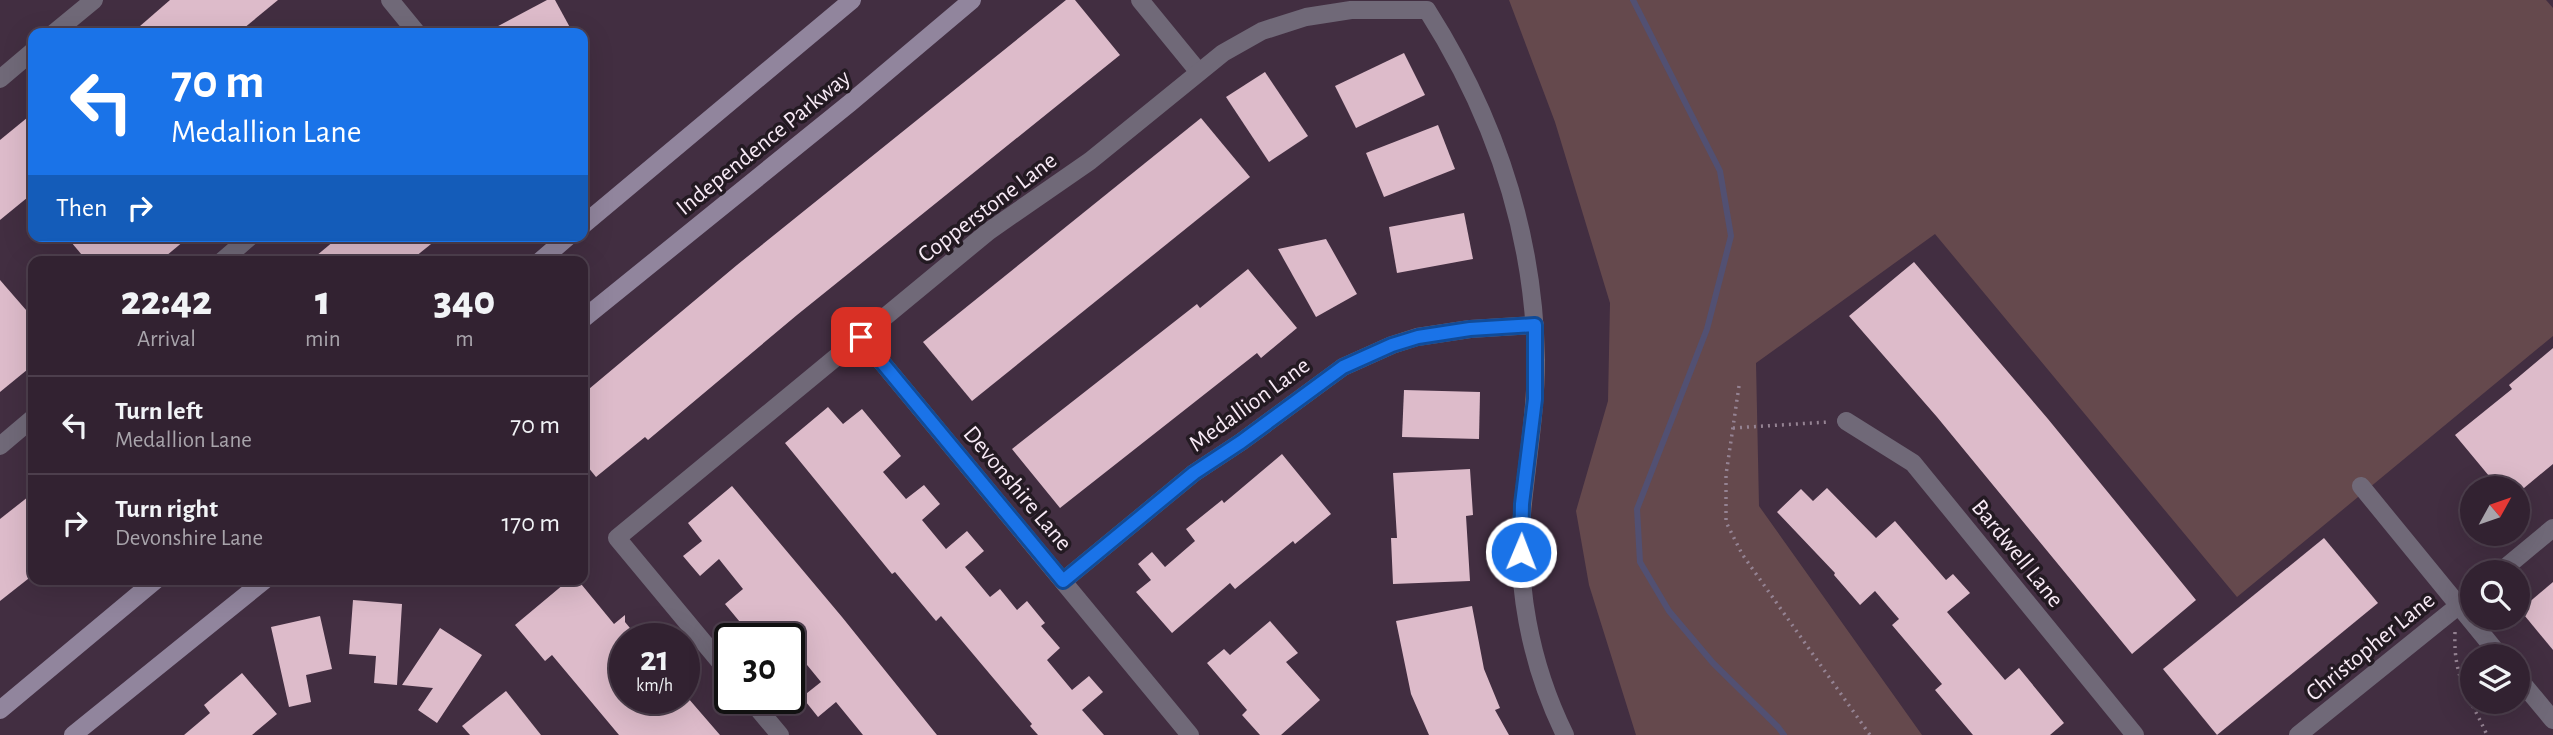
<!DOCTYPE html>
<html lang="en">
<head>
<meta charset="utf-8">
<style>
  body { margin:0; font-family:"Alegreya Sans",sans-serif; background:#3a2a39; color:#f1f3f6; height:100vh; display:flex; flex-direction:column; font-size:26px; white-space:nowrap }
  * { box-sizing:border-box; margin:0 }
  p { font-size:23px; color:#a8a4ab }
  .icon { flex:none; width:38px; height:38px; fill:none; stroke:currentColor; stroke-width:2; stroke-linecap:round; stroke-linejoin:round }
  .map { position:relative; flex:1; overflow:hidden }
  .panel { position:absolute; left:28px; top:256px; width:560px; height:329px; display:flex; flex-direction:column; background:#322231; border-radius:14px; box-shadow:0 7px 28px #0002,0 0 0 2px #4d3f4d }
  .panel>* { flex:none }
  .guide { position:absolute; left:28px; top:28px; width:560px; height:214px; border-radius:14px; box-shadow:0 7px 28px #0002,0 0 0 2px #4d3f4d; background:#1a73e8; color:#fff; overflow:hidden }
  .needle { width:46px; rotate:50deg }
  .tools { position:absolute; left:2460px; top:476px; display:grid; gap:14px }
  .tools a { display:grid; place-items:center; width:70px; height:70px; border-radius:50%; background:#322231; box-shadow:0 7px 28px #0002,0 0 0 2px #4d3f4d; font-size:35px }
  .speed { position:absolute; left:609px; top:623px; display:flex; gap:14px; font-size:35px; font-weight:700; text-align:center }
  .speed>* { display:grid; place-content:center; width:91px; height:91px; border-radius:50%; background:#322231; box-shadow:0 7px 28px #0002,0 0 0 2px #4d3f4d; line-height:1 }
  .speed small { font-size:18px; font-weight:400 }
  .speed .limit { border:4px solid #111; border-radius:10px; background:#fff; color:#111 }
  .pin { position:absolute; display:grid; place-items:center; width:60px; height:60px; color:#fff; margin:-30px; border-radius:14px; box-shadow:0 4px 10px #0006 }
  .me { position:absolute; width:77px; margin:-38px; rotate:1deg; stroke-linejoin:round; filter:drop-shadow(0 0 5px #0008) }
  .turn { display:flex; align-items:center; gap:24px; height:147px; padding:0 28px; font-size:32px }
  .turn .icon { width:91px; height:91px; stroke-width:2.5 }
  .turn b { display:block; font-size:49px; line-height:60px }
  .then { display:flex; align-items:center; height:66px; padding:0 28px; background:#0003; gap:14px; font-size:26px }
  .eta { display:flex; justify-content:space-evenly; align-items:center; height:119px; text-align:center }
  .eta b { font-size:42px; font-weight:800; line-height:49px }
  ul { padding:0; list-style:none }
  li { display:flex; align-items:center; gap:21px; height:98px; padding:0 28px; border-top:2px solid #4d3f4d }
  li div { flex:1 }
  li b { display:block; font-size:26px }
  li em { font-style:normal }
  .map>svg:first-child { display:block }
  .green { fill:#65494d }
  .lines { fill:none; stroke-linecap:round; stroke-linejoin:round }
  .stream { stroke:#525072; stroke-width:6 }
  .building { fill:#ddbbca }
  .path { stroke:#958393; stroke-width:3.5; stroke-dasharray:2 5; stroke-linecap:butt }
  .street { stroke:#706978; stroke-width:18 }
  .secondary { stroke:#91859d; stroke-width:18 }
  .route-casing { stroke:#114b97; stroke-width:18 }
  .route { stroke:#1a73e8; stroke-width:12 }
  .labels { text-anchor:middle; stroke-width:7; stroke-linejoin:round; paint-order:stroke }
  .street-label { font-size:24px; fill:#f8eaf6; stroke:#231a22 }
</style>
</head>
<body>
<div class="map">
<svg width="2553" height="735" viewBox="0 0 2553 735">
  <rect width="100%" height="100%" fill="#422e41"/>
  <polygon class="green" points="1509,0 2546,0 2553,8 2553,336 2237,597 1935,234 1756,363 1759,506 1922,735 1636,735 1589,585 1576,511 1608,401 1610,303 1555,122"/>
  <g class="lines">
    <polyline class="stream" points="1633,0 1720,171 1731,236 1707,329 1637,509 1640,562 1669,611 1713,663 1778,727 1784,735"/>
  </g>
  <g class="building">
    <polygon points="170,0 278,0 238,33 132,33"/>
    <polygon points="547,0 555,0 573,33 485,33"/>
    <polygon points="1066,0 1075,0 1120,55 797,315 648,440 645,437 596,477 583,461 583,394 737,265"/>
    <polygon points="1404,53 1425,95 1356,128 1335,86"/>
    <polygon points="1265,72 1308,136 1269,162 1226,97"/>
    <polygon points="33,113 33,193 0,220 0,140"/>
    <polygon points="1201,118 1250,177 972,401 923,342"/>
    <polygon points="1438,125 1455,169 1384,197 1366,153"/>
    <polygon points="1464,213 1473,259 1397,273 1389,227"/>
    <polygon points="66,236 190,236 160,261 87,261"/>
    <polygon points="340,236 441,236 410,261 310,261"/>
    <polygon points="1326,239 1357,294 1316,317 1278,249"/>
    <polygon points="1914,262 2048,419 2196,600 2132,654 1937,417 1849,316"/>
    <polygon points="1248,269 1297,328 1261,358 1257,353 1060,508 1012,449 1197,304 1200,308"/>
    <polygon points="0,280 33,318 33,365 0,392"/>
    <polygon points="2553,348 2553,464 2524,488 2499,488 2455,435 2512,389 2509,385"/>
    <polygon points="1404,390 1480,392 1479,439 1402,437"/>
    <polygon points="828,407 843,424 862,409 901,456 883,472 906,499 924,485 940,504 922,520 946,549 967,531 984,551 965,567 990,597 1000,589 1017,610 1027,601 1045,623 1041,626 1060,648 1047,660 1072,690 1089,676 1103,692 1082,710 1104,735 1038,735 1030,726 1032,724 941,616 936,621 895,572 892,574 785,443"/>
    <polygon points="1282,454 1331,514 1295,544 1293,541 1235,589 1230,583 1172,633 1136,592 1151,580 1138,564 1152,552 1165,567 1195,541 1186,529 1222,500 1224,503"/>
    <polygon points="1470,469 1473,515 1466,516 1470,581 1393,584 1391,538 1397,538 1393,473"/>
    <polygon points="732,486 842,617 937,735 863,735 836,702 818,717 802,697 821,682 789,643 789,639 754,639 725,604 743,589 719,559 700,576 683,556 702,541 688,523"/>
    <polygon points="1827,488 1876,538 1895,521 1946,580 1953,574 1970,593 1947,612 2005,680 2019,668 2064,723 2050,735 1973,735 1935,690 1942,684 1892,625 1899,619 1875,591 1860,605 1834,575 1835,573 1777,512 1801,489 1813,501"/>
    <polygon points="33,493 33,575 0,601 0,519"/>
    <polygon points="2324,538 2378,603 2217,735 2163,669"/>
    <polygon points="570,579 577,579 614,624 625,615 625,622 639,639 625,639 625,698 688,698 720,735 619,735 552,655 545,661 515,625"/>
    <polygon points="2553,582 2553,650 2520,610"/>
    <polygon points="353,600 402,604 397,685 374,683 376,656 349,654"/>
    <polygon points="1472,606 1484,669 1500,708 1495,710 1509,735 1429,735 1411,694 1396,621"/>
    <polygon points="320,616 332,669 306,675 311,702 289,707 271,627"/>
    <polygon points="1270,621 1298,653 1286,662 1320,700 1281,735 1260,735 1242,715 1247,710 1207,663 1224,649 1230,655"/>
    <polygon points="440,628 482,655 437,723 418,710 433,688 402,685"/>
    <polygon points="242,673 277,714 252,735 184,735 210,713 204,705"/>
    <polygon points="506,691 541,735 470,735 462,726"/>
  </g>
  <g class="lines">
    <g class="path">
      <polyline points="1739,386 1726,475 1726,522 1742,554 1870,735"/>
      <polyline points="1733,428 1828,422"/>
      <path d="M2455,632C2453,679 2469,695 2487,735"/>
    </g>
    <g class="street">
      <polyline points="390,0 417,33"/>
      <polyline points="1140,0 1198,71"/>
      <polyline points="54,33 94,0"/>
      <polyline points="0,79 33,51"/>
      <polyline points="222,261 251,236"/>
      <polyline points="861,337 1190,735"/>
      <polyline points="1846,421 1913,463 2135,735"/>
      <polyline points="0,446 33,418"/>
      <polyline points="2361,486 2500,656"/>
      <polyline points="2500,572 2553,528"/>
      <polyline points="1063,581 1194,473 1241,442 1343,367 1392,345 1417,337 1470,329 1535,325"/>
      <path d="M730,674L617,538L989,231L1090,161L1223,53L1262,31L1306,17L1351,10H1427C1495,117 1534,233 1536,360C1536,408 1528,455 1523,503C1514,581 1530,664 1565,735"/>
      <polyline points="2518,678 2553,720"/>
      <polyline points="749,698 780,735"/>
      <polyline points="2298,735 2473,594"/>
    </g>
    <g class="secondary">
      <polyline points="583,225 852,0"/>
      <polyline points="540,261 569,236"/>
      <polyline points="583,319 850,103 972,0"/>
      <polyline points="0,710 157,579"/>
      <polyline points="73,735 266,579"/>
    </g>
  </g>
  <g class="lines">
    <g class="route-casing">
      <polyline id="route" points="861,337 1063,581 1194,473 1241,442 1343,367 1392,345 1418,337 1470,329 1535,325 1535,399 1522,504 1521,552"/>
    </g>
    <use href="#route" class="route"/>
  </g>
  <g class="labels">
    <g class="street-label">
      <text transform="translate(763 142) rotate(-39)" y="8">Independence Parkway</text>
      <text transform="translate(987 207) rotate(-37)" y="8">Copperstone Lane</text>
      <text transform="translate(1249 404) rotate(-36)" y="8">Medallion Lane</text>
      <text transform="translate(1018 488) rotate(50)" y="8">Devonshire Lane</text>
      <text transform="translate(2018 553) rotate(51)" y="8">Bardwell Lane</text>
      <text transform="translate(2370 646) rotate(-39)" y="8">Christopher Lane</text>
    </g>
  </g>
</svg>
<div class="tools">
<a><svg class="needle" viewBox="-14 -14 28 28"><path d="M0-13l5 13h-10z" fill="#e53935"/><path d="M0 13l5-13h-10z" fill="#a8a4ab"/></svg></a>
<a><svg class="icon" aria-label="search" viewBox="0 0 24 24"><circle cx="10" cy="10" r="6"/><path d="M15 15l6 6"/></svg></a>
<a><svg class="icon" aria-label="layers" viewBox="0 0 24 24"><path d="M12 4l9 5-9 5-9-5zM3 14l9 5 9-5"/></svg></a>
</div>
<div class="speed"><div>21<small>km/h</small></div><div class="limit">30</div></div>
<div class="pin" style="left:861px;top:337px;background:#d93025"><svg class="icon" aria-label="arrive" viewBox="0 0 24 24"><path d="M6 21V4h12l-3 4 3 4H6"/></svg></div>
<svg class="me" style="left:1521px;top:552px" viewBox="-20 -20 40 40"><circle r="17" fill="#1a73e8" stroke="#fff" stroke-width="3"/><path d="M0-11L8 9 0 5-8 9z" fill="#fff"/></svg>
<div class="guide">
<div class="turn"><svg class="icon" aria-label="left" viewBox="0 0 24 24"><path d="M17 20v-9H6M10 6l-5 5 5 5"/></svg><div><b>70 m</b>Medallion Lane</div></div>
<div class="then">Then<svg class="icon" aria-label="right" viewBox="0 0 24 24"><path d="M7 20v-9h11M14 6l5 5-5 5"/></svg></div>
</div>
<section class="panel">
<div class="eta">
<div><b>22:42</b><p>Arrival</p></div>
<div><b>1</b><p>min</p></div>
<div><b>340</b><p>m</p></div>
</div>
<ul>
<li><svg class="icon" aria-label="left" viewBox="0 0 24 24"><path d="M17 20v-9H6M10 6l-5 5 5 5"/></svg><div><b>Turn left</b><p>Medallion Lane</p></div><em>70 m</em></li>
<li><svg class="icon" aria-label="right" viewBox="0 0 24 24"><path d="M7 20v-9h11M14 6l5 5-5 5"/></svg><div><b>Turn right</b><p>Devonshire Lane</p></div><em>170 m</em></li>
</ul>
</section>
</div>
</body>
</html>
